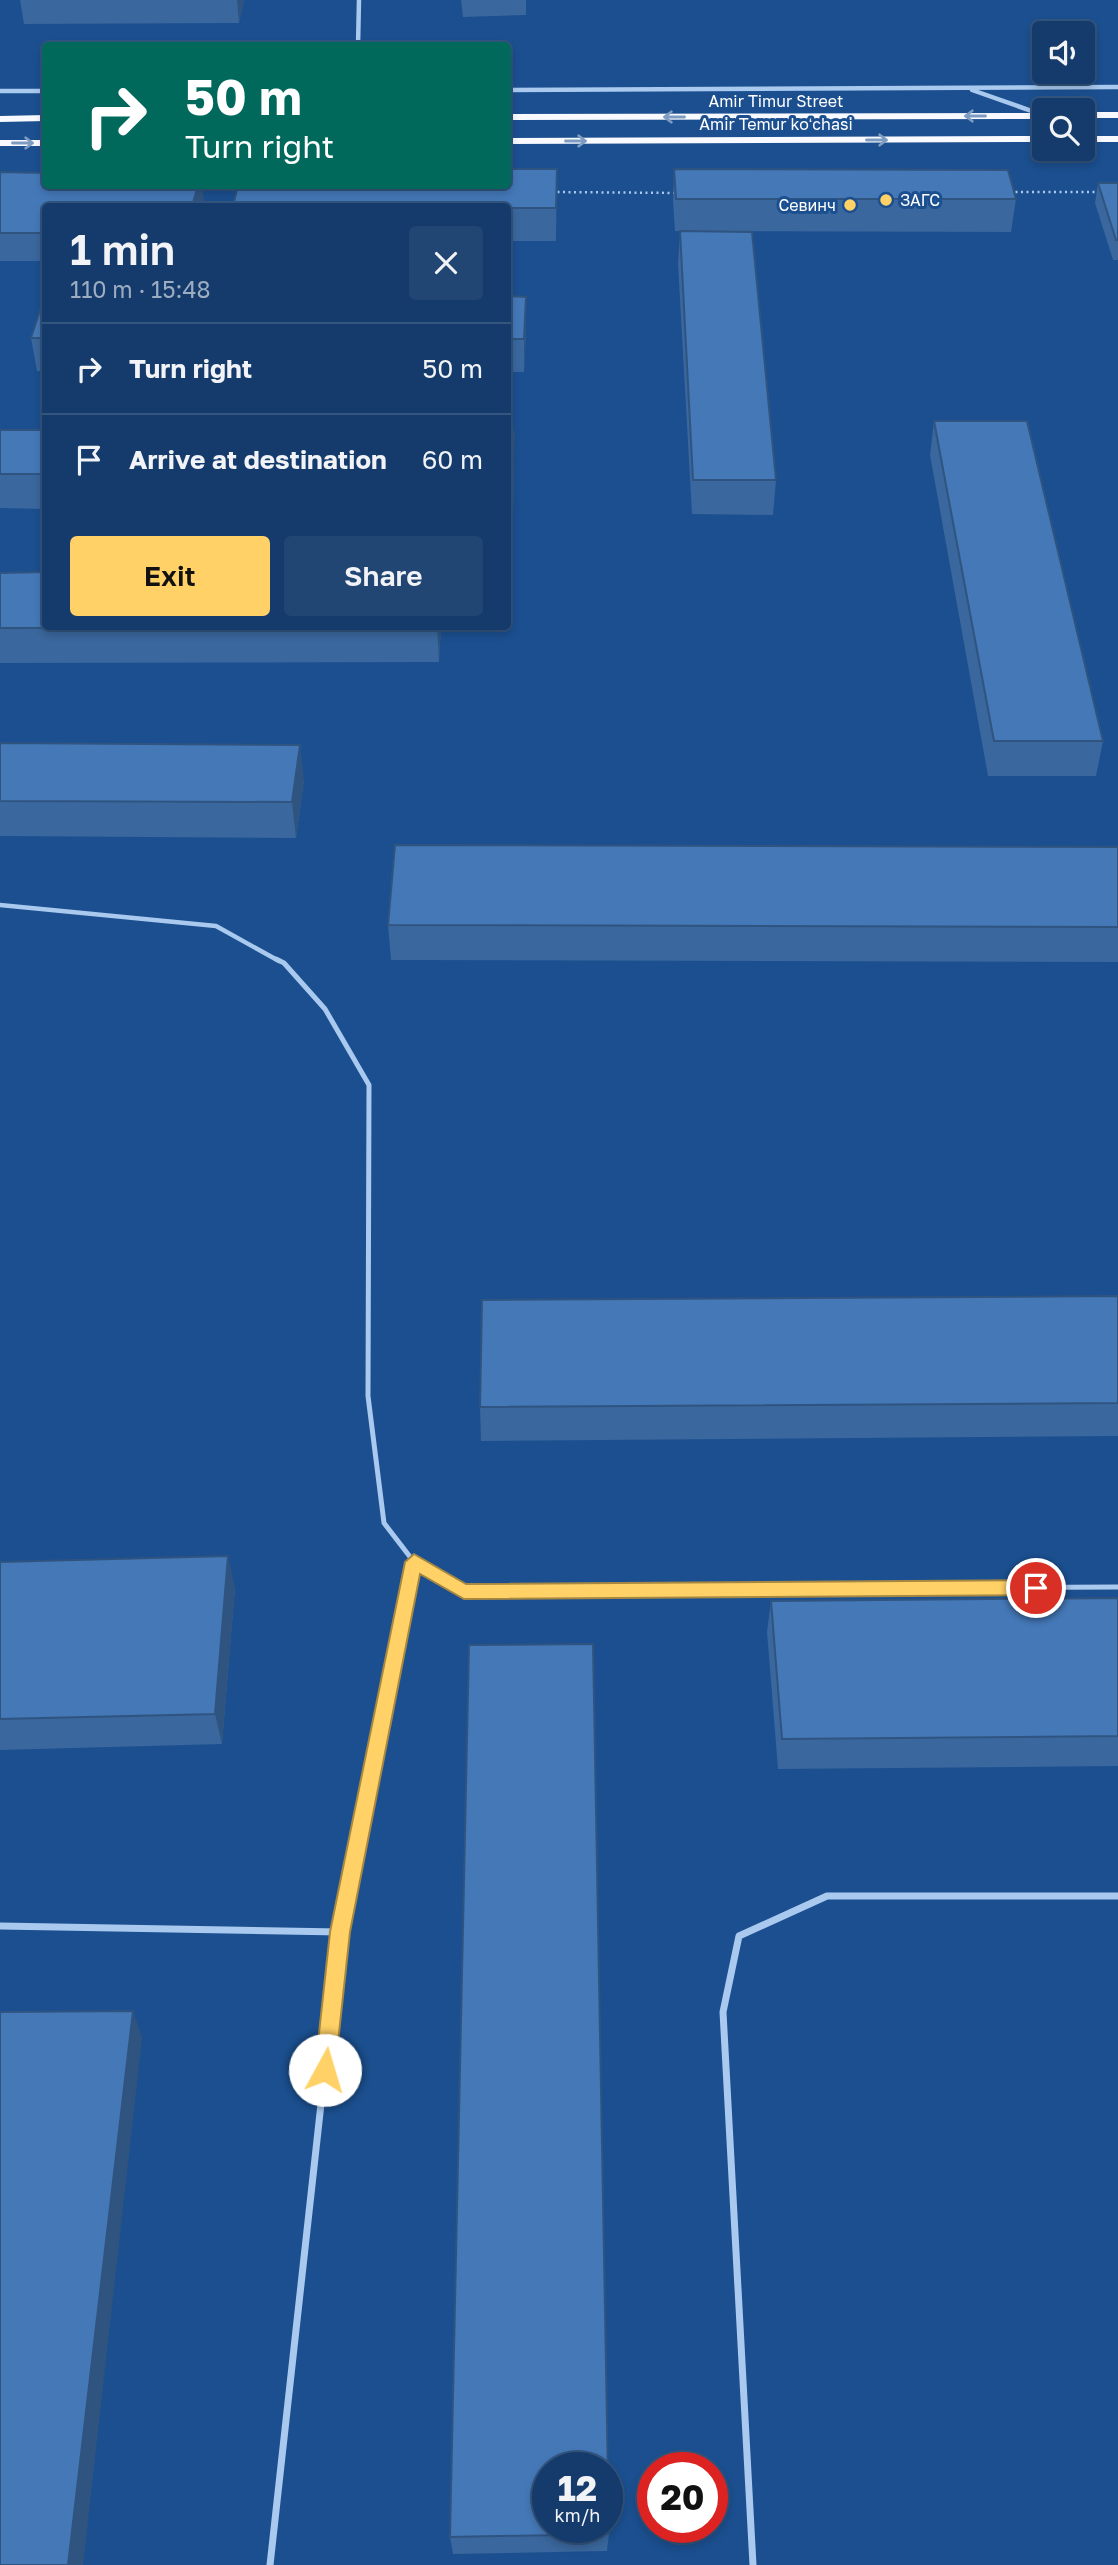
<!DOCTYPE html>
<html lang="en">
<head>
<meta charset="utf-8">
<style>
  body { margin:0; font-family:"Golos Text",sans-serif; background:#214673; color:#f1f3f6; height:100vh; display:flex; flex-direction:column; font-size:26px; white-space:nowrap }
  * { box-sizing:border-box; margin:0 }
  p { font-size:23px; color:#9dadc1 }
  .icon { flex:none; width:38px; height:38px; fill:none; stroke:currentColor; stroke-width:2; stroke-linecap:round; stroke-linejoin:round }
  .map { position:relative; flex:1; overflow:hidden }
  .sheet { position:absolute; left:42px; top:203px; width:469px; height:427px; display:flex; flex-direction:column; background:#143b6b; border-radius:7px; box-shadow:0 4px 10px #0003,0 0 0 2px #33557e }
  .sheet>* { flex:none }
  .top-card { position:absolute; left:42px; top:42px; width:469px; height:147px; border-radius:7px; box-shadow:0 4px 10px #0003,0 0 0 2px #33557e; background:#00695c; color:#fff; overflow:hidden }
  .tools { position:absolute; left:1032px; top:21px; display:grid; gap:14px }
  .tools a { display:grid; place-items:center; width:63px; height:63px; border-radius:7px; background:#143b6b; box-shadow:0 4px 10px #0003,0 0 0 2px #33557e; font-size:35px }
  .speed { position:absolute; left:532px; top:2452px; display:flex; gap:14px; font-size:35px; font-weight:700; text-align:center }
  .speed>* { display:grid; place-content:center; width:91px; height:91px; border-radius:50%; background:#143b6b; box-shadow:0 4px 10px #0003,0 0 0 2px #33557e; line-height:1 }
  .speed small { font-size:18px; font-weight:400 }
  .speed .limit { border:10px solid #d22; background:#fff; color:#111 }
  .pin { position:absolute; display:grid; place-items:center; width:60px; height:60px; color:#fff; margin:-30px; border:4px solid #fff; border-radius:50%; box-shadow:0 2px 7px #0007 }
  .me { position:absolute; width:77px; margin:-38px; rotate:6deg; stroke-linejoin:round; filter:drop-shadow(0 0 5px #0008) }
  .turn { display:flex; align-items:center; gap:24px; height:147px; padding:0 28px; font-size:32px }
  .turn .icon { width:91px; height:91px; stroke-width:2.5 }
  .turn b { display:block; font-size:49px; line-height:60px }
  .round { display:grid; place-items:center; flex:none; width:74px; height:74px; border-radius:7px; background:#214673 }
  .overview { display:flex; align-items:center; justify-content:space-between; height:119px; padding:0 28px }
  h1 { font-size:42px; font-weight:600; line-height:52px }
  .button { display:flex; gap:14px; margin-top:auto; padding:14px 28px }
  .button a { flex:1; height:80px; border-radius:7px; background:#ffd166; color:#111; font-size:28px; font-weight:600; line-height:80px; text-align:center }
  .button a+a { background:#214673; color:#f1f3f6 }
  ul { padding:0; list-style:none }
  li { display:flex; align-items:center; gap:21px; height:91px; padding:0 28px; border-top:2px solid #33557e }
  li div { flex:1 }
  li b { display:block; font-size:26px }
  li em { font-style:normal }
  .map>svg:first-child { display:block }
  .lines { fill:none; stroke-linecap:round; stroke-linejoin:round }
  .path { stroke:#a9c9ee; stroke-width:2.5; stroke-dasharray:2 3.5; stroke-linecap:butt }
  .service-far2 { stroke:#a9c9ee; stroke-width:4.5 }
  .service-far1 { stroke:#a9c9ee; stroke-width:5 }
  .service { stroke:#a9c9ee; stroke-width:7 }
  .minor { stroke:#a9c9ee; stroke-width:4.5 }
  .trunk { fill:#f8faff; fill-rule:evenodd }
  .wall { fill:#3a679d }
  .shaded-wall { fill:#305480 }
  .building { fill:#4478b7; stroke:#305480; stroke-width:2; fill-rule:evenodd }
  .oneway { stroke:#7e9cc1 }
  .route { fill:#ffd166; stroke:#a68842; stroke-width:2 }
  .poi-dot { fill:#ffd166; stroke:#1b4f8f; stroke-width:2.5 }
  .labels { text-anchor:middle; stroke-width:6; stroke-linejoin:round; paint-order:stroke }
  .far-street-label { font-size:16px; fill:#fff; stroke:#1b4f8f }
  .far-poi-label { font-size:16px; fill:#fff; stroke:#1b4f8f; text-anchor:start }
</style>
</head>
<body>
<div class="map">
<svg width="1118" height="2565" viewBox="0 0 1118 2565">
  <rect width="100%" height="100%" fill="#1b4f8f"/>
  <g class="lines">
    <g class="path">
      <polyline points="198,188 242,189"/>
      <polyline points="552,192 680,193"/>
      <polyline points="1010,192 1100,192"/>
    </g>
    <polyline class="service-far2" points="0,905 216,926 279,961"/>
    <g class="service-far1">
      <polyline points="276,959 284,963 325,1009 369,1085 368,1396 384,1523 414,1562 464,1591 1118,1587"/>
      <polyline points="394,1661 414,1562"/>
    </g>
    <g class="service">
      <polyline points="0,1926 340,1932"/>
      <polyline points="270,2565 340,1932 395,1659"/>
      <polyline points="753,2565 723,2012 739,1936 827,1896 1118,1896"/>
    </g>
    <g class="minor">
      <polyline points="358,46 359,0"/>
      <polyline points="508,90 1118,87"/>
      <polyline points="972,90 1043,115"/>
      <polyline points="0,91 46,91"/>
    </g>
    <g class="trunk">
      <rect x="1083" y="112" width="35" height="6"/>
      <polygon points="1045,113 1045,119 508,120 508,114"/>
      <polygon points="46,115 46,121 0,122 0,116"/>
      <polygon points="1045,136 1045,142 508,144 508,138"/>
      <rect x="1083" y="136" width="35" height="6"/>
      <rect x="0" y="140" width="46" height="6"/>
    </g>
  </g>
  <g class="wall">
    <polygon points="20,0 244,0 239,23 24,24"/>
    <polygon points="461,0 526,0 526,15 463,17"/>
    <polygon points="557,169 556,241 508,241 508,206"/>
    <polygon points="674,169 1016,199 1011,232 675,231 673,201"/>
    <polygon points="0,172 204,200 202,206 46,206 46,261 0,261"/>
    <polygon points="1098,183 1118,183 1118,260 1113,260 1095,203"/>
    <polygon points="680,231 776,480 773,515 692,514 678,264"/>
    <polygon points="46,295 46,371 37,371 31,338"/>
    <polygon points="508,296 526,297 526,330 524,372 508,372"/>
    <polygon points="934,421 1103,741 1096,776 988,776 930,455"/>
    <polygon points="0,430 46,430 46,509 0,508"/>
    <polygon points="508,432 514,466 513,510 508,510"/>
    <polygon points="0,573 46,626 441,626 439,662 0,663"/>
    <polygon points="0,743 304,780 296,838 0,836"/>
    <polygon points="1118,847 1118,962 391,960 388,925"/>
    <polygon points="1118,1296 1118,1436 481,1441 480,1407"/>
    <polygon points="0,1562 235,1588 222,1744 0,1750"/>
    <polygon points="1118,1598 1118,1766 778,1769 767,1632 771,1601"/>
    <polygon points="609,2534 607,2551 453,2554 450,2537"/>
  </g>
  <g class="shaded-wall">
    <polygon points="237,0 244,0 239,23"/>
    <polygon points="557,169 557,201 556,241 556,208"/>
    <polygon points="198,186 202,186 204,200 202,206 192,206"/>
    <polygon points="526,297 526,330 524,372 524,339"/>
    <polygon points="514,432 514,466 513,510 512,476"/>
    <polygon points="437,626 441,626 439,662"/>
    <polygon points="300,745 304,780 296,838 292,802"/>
    <polygon points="228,1556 235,1588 222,1744 215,1714"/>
    <polygon points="133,2011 142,2038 83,2565 68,2565"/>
  </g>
  <g class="building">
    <polygon points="508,169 557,169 556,208 508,208 508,206 233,206 238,186 508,186"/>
    <polygon points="674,169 1008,170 1016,199 676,199"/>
    <polygon points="0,172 46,173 46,186 198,186 192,206 46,206 46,233 0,233"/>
    <polygon points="1098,183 1118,183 1118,240 1116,240"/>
    <polygon points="680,231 752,232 776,480 693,480"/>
    <polygon points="45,295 46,295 46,338 31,338"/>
    <polygon points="508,296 526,297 524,339 508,339"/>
    <polygon points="934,421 1027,421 1103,741 994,741"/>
    <rect x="0" y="430" width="46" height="44"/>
    <polygon points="508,432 514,432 512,476 508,476"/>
    <polygon points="46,572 46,626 437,627 0,628 0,573"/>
    <polygon points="0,743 300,745 292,802 0,801"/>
    <polygon points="395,845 1118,847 1118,927 388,925"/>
    <polygon points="1118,1296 1118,1403 480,1407 482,1300"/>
    <polygon points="228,1556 215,1714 0,1719 0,1562"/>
    <polygon points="1118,1598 1118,1736 782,1739 771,1601"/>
    <path d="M593,1644L609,2534L450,2537L469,1645ZM548,2468H607V2527H548Z"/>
    <polygon points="133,2011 68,2565 0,2565 0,2012"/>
  </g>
  <defs><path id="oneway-shaft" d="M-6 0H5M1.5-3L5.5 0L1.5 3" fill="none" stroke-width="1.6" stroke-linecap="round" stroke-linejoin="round" transform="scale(1.75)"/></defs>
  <g class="oneway">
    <use href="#oneway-shaft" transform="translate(975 116) rotate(180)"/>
    <use href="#oneway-shaft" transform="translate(674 117) rotate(180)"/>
    <use href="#oneway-shaft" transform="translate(877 140)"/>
    <use href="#oneway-shaft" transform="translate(576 141)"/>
    <use href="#oneway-shaft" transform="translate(23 143)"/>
  </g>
  <polygon class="route" points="414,1554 466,1584 1036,1580 1045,1588 1036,1595 464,1599 420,1574 350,1932 335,2070 332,2077 325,2080 318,2077 315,2070 330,1932 405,1562"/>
  <g class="poi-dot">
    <circle cx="886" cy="200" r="7"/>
    <circle cx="850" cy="205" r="7"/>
  </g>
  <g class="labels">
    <g class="far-street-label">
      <text x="776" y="107">Amir Timur Street</text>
      <text x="776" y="130">Amir Temur koʻchasi</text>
    </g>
    <g class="far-poi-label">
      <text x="900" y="206">ЗАГС</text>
      <text x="836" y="211" text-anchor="end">Севинч</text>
    </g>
  </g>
</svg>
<div class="tools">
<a><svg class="icon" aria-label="sound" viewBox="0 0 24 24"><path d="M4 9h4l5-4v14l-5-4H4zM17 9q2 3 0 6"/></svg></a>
<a><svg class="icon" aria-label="search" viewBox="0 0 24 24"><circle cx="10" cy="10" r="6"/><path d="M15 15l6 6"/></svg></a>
</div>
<div class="speed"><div>12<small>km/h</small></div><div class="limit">20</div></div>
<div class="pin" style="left:1036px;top:1588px;background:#d93025"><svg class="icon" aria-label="arrive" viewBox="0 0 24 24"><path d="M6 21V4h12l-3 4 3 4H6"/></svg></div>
<svg class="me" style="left:325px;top:2070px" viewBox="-20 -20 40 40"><circle r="19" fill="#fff"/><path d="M0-13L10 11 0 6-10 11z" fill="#ffd166"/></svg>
<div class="top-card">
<div class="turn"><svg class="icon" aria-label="right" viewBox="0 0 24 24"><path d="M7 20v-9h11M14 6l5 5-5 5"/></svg><div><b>50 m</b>Turn right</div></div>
</div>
<section class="sheet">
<div class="overview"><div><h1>1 min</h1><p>110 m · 15:48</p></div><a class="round"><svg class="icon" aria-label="close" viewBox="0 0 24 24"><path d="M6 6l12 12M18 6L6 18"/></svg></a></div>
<ul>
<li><svg class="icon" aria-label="right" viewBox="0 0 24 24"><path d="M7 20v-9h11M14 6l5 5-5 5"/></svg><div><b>Turn right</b></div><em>50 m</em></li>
<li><svg class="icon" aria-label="arrive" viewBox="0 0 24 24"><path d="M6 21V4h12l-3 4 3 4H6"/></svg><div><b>Arrive at destination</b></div><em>60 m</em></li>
</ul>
<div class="button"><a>Exit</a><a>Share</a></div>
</section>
</div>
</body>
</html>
